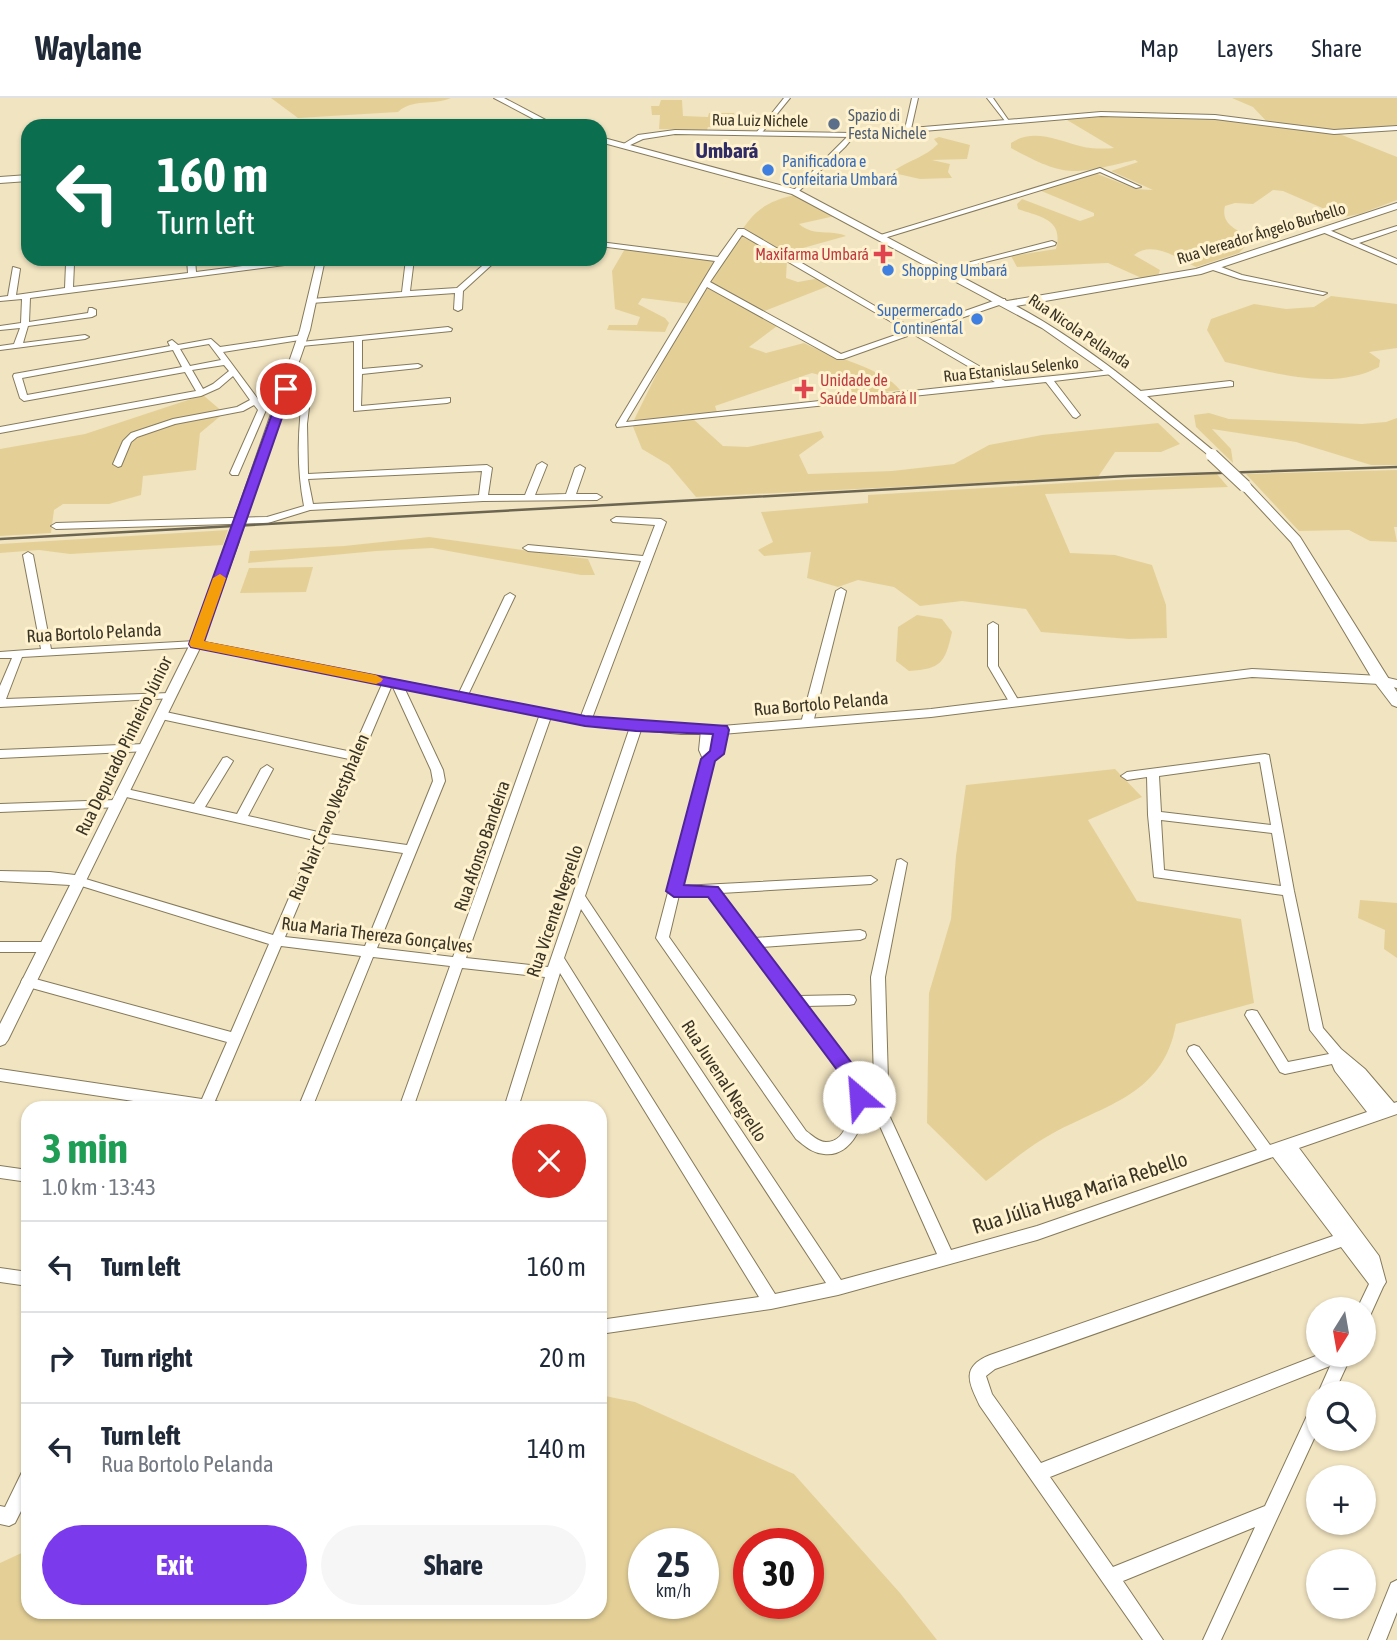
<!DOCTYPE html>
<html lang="en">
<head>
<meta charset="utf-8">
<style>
  body { margin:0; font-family:"Asap Condensed",sans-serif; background:#f6f6f7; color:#1f2937; height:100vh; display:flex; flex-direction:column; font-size:26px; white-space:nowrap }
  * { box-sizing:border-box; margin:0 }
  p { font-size:23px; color:#747a83 }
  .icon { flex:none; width:38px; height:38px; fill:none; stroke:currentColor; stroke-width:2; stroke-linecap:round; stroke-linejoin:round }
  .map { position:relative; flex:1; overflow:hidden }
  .side { position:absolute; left:21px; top:1003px; width:586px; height:518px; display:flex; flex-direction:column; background:#fff; border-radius:21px; box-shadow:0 2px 5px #0004 }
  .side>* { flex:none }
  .banner { position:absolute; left:21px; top:21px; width:586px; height:147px; border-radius:21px; box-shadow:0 2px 5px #0004; background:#0b6e4f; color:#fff; overflow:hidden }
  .needle { width:46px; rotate:191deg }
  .tools { position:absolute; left:1306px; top:1199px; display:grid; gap:14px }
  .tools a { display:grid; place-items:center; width:70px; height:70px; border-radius:50%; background:#fff; box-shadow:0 2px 5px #0004; font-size:35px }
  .speed { position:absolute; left:628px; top:1430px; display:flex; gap:14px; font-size:35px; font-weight:700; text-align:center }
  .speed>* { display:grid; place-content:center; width:91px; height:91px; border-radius:50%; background:#fff; box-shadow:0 2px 5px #0004; line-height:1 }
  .speed small { font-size:18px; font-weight:400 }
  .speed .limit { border:10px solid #d22; background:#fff; color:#111 }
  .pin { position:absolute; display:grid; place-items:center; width:60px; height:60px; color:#fff; margin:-30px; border:4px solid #fff; border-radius:50%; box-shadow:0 2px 7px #0007 }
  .me { position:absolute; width:77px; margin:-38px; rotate:333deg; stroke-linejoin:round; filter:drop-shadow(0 0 5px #0008) }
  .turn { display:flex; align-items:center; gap:24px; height:147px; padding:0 21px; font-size:32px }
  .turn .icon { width:91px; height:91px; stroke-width:2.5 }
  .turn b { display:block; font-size:49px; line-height:60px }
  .round { display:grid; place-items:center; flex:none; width:74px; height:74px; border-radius:37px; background:#f6f6f7 }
  .headline { display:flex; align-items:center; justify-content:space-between; height:119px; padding:0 21px }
  h1 { font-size:42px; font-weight:700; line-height:52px; color:#1e9e55 }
  .cta { display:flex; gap:14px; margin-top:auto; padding:14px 21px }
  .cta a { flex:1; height:80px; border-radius:42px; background:#7c3aed; color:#fff; font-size:28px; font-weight:700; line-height:80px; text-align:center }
  .cta a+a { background:#f6f6f7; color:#1f2937 }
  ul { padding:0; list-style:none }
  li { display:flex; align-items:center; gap:21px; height:91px; padding:0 21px; border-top:2px solid #e0e1e3 }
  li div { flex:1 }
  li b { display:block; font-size:26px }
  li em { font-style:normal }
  header { display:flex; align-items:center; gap:42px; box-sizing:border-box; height:98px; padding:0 35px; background:#fff; border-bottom:2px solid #e0e1e3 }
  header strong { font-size:33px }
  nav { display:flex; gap:38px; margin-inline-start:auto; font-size:24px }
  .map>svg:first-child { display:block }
  .green { fill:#e4d097; fill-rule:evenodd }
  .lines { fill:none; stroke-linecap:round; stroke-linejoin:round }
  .minor-casing { stroke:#867a5a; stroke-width:2 }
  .tertiary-casing { stroke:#867a5a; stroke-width:2 }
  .secondary-casing { stroke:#867a5a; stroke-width:2 }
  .minor { fill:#fff; fill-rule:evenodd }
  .tertiary { fill:#fff; fill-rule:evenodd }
  .secondary { fill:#fff; fill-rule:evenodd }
  .rail { stroke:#6c6552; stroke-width:2.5 }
  .tertiary-bridge-casing { stroke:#867a5a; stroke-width:12; stroke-linecap:butt }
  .secondary-bridge-casing { stroke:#867a5a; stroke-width:14; stroke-linecap:butt }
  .tertiary-bridge { stroke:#fff; stroke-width:10 }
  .secondary-bridge { stroke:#fff; stroke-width:12 }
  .route { fill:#7c3aed; stroke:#51269a; stroke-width:2 }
  .slow { fill:#f59e0b }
  .service-dot { fill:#5c6f8a; stroke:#fff2ce; stroke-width:2.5 }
  .shop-dot { fill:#3f7fe0; stroke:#fff2ce; stroke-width:2.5 }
  .health-dot { fill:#e0444e; stroke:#fff2ce; stroke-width:2.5 }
  .labels { text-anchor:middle; stroke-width:6; stroke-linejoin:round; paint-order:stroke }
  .far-service-label { font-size:16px; fill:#4e5e75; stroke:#fff2ce; text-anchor:start }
  .far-street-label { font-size:16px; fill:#393427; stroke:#fff2ce }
  .far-shop-label { font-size:16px; fill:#366cbe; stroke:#fff2ce; text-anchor:start }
  .far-health-label { font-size:16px; fill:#be3a42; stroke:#fff2ce; text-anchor:end }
  .street-label { font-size:18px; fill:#393427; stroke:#fff2ce }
  .far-district-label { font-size:21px; font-weight:bold; fill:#2f2b66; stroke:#fff2ce }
  .near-street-label { font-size:21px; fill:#393427; stroke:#fff2ce }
</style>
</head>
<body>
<header>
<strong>Waylane</strong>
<nav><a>Map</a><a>Layers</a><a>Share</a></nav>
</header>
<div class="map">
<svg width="1397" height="1542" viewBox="0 0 1397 1542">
  <rect width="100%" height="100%" fill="#f1e4c1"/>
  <g class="green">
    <path d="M271,0H451C433,8 413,0 398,14L298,20Z"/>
    <path d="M1232,0H1397V27L1337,35L1397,59V102L1360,116L1343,119L1283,93L1273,92L1253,106L1235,105L1225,108C1220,127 1239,133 1253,140L1239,155L1196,169C1177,160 1153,142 1134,157L1160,172L1158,178L1146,182L1108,165L1017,169L1011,158L1056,151C1064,121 1040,119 1018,111L1017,106L1022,101L1080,123L1094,118V115L1039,92L1095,75L1136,91L1153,92L1111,73L1138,64L1135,62C1074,76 1068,81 1011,50V45C1033,30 1057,42 1080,48C1090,51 1104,51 1114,50L1062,19C1132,15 1201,19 1270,27L1253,9Z"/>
    <polygon points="661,2 682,2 683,18 708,19 709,15 734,15 735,21 735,19 744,19 744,25 721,25 719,29 708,29 707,32 659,31 660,17 652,17 651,8 659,8"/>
    <path d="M939,39L970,47L967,61L932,62L950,66L948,74L952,80L920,81L898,76L895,72C910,62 925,59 938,46L934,41Z"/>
    <path d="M795,97L835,118L799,126C814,139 831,131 846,138L778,157L787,163L786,180L798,184L820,180L831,187L757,216L777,228L749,249L766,255L804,245C829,258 885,271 900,292L848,298V285L812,275L715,308L717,314L692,320L723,348L748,349L821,333L824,339L799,357L808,376L892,373L954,366L989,347L1042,337L1158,325L1180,346L1161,354H1115L1098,379L696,399L669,367L642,351L632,326L691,206L642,200L638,206L665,220L669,225L665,234L607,232L609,227H637L640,219L615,211L612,173L626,149L720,161C749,128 748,107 795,97Z"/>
    <path d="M1331,198L1397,206V250L1369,254L1380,262L1379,269C1332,294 1273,274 1225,264L1207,232L1211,221L1254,206L1286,211L1314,209Z"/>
    <polygon points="203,297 224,315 200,335 196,372 143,378 141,397 109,406 63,406 54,412 51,435 0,438 0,351 85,336"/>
    <polygon points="1209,315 1229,321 1362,326 1386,324 1397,320 1397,367 1371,367 1296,344 1212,331 1231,351 1233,365 1196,329 1194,317"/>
    <polygon points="1397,372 1397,429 1394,429 1397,444 1370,443 1349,432 1299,433 1246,376"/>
    <polygon points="1217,376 1228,389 1045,396 1070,455 1115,457 1152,467 1166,507 1167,540 1129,541 1041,534 1026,511 962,503 920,508 894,489 858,482 838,489 807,480 811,454 764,458 758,452 773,444 761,414 868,405 868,397"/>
    <polygon points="228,432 223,447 70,456 39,452 0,455 0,446"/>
    <polygon points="429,439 588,461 595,477 581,477 432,450 376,453 248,465 250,453 344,448"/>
    <polygon points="313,469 306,494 240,495 249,470"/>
    <path d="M917,517L942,521L952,534C945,565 941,571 909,573L896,563L898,529Z"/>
    <path d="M1115,671L1142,699L1088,722L1137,803L1241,821L1254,905L1176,926C1163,1001 1099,1007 1043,1041C1023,1053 1005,1069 986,1083L927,1025L929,895L951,821L956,758L966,687Z"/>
    <polygon points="1360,802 1397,805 1397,860 1384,851 1385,832 1358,820"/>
    <path d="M600,1297L635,1304L794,1376L900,1495L937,1542H0V1465L28,1452V1514H600ZM644,1446H704V1505H644ZM749,1446H808V1505H749Z"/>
  </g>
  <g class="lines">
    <g class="minor-casing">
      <g id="minor">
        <polygon points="784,0 790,0 760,37 756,37 756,35"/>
        <polygon points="912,0 918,0 911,31 908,33 905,31"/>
        <polygon points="987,0 993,0 1009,23 1005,23"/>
        <polygon points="850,36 855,37 845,49 797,95 793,95 793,93"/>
        <polygon points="1100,70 1141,89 1136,90 1100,74 881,141 874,139"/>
        <polygon points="1397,128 1397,132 1359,145 1397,161 1397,166 1320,133 1327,131 1352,142"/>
        <path d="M738,131H744L914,231L999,201H1005V205L920,234L1005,283L1112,272L1116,274L1112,276L1054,283L1080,317L1076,320L1073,319L1046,284L617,329L616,327L715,163L600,148V144L718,159ZM742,137L907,233L841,256L710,184ZM707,189L837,261H843L913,236L995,284L626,324Z"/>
        <polygon points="1052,143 1056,145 1055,147 940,175 936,173"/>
        <polygon points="187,161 195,161 196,174 297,161 319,161 315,163 30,200 29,224 88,215 89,210 92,210 96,212 96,217 92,219 28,228 23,245 85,237 89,239 85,241 0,252 0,248 14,246 20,230 0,232 0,228 21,225 22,201 0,203 0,199 8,198 13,169 20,171 16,197 65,190 66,166 70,164 74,166 73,189 188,175"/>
        <polygon points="406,161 414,161 410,193 457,190 490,161 498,161 463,193 462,211 458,213 454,211 455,195 311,205 307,203 311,201 402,194"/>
        <polygon points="1210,167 1216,167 1242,177 1327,195 1323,197 1240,181 1210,171"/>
        <polygon points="448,229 452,231 451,233 362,242 362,271 418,266 422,268 418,270 362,276 361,308 450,300 450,304 447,305 354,313 354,243 301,248 297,246 301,244"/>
        <path d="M303,237L307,239L306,241L223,254L266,312L238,377H232L230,375L258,312L254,307L243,313L175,326L137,339L131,344L121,368L118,369L113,366L123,343L131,335L173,321L237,309L250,302L233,278L219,290L201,298L0,335V329L196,293L185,274L24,303L20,300L13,278L14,276L170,248L168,244L172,242L178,247L211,241L220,249ZM209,246L221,262L190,268L180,251ZM173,252L182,269L27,297L22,280ZM224,267L229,273L213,286L203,291L192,272Z"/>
        <path d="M290,277L312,285L307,326L308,376L487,367L492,370L488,397H525L537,367L542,364L547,367L535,397L566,396L575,370L580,367L585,370L576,396H597L602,399L597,402L483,403L310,412L268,425L56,431L51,428L56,425L267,419L304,408C296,367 298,328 304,286L287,282V278ZM482,373L479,397L313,406L308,381Z"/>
        <polygon points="1230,283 1233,284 1233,288 1140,299 1136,296 1140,293"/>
        <polygon points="616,419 661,421 666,424 591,623 585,627 579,623 641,463 528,453 523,450 528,447 643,458 655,427 613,424 611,422"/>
        <polygon points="28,454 33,457 51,551 196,543 201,546 196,549 22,559 6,601 170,595 175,598 174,600 0,609 0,588 12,560 0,560 0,554 41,551 23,457"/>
        <polygon points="841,490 846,493 813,625 807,629 801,625 836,493"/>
        <polygon points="510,495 515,498 467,599 466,601 458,601 457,599 505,498"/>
        <polygon points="993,524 998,527 998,568 1020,605 1019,607 1011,607 988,568 988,527"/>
        <path d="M388,581L393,583H401L402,585L443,672L445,683L377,850L453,859L540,616L546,612L552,616L466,860L548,869L630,629L636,625L640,626L642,629L585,798L841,1182L937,1156L875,1017L871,879L897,762L901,761L907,765L885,879L889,1017L951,1152L1037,1128L1257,1052L1189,957L1187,953L1189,949L1194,947L1199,949L1270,1047L1367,1014L1335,973L1332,966L1285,976L1280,974L1245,917L1247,913L1252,912L1257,913L1288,964L1329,956L1310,932L1283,797L1154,779L1148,717L1147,679L1127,682L1121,678L1127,674L1265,656L1269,657L1294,793L1323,930L1341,951L1365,971L1394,1005L1397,1004V1016L1299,1050L1379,1158L1386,1184L1383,1189L1369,1220L1363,1222V1211H1357L1369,1186L1341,1149L995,1271L986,1278L992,1296L1041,1365L1321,1256H1352L1334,1295H1318L1330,1268L1050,1379L1113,1469L1265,1408L1312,1307L1318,1305V1332L1221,1542H1203L1255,1429L1123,1483L1163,1542H1143L980,1308C969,1285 960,1269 990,1257L1333,1138L1273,1059L1037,1142L838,1197L771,1211L600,1236V1222L759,1199L560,875L518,1010H504L545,879L462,870L413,1010H399L450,868L373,859L312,1010H298L361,858L281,848L215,1003L226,1006L228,1010H180L0,983V971L202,1001L227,944L28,889L23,888L21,884L23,880L28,879L231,934L269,846L75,786L73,783L79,779L273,837L314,742L122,698L116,694L122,690L194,706L223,660L227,659L233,663L205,709L237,716L261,671L267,667L273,671L248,718L318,734L349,661L161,621L155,617L161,613L352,654L383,584ZM392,587L431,672L433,683L407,747L329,736ZM1260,664L1271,727L1161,714L1159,678ZM1161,722L1272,735L1281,788L1164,772ZM325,744L403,755L365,848L285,839ZM581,811L826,1185L775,1196L564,860Z"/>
        <path d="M707,628L713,632L712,654L718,629L722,628L728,632L723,656L714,663L682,788L871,778L877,782L871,786L721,795L755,840L860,832L865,834L866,837L865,840L860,842L762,849L799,898L849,897L854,898L856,902L854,906L849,907L806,908C819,925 832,942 845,960C851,967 858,974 861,982C873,1007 858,1060 824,1056C812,1055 805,1048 796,1041L656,840L703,661L699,652L701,632ZM708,796L849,985C853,1002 851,1044 826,1044C818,1044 812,1037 806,1033L669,839L679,797Z"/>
        <polygon points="144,646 150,650 148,653 0,660 0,652"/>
        <polygon points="116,702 122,706 120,709 0,714 0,706"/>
        <polygon points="0,844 46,844 51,846 52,849 51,852 46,854 0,854"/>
        <polygon points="0,1068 28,1072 28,1084 0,1080"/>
        <polygon points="0,1170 28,1174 28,1188 0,1184"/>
        <polygon points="28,1371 28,1399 15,1425 9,1428 0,1426 0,1408 5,1409 22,1374"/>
        <polygon points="1397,1482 1397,1514 1386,1542 1368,1542 1391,1485"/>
      </g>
    </g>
    <g class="tertiary-casing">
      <g id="tertiary">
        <polygon points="1101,14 1215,17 1334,32 1397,28 1397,32 1334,36 1215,21 1101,18 852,39 675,36 643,41 626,49 622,47 638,37 675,32 852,35"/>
        <polygon points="317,161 325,161 310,232 247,414 242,417 238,416 237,414 300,232"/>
        <polygon points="233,440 239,443 203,544 585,619 681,628 722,628 931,611 1252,571 1380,578 1397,582 1397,590 1380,586 1252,579 931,619 722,636 681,636 585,627 200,550 8,942 5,946 0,948 0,926 70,787 0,783 0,773 50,774 75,777 190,546 227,443"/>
      </g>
    </g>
    <g class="secondary-casing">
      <g id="secondary">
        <polygon points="494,0 504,0 557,28 547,28"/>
        <path d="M600,39L798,92L1007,203L1196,171L1397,105V111L1201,176L1016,208C1089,247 1152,302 1216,355V359L1212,360L1108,276L1042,230L792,96L600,44Z"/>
        <polygon points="28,77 28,83 0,85 0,79"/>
        <polygon points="1245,384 1249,385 1300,439 1397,594 1397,609 1392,607 1373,582 1291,444 1239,388"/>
      </g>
    </g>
    <use href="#minor" class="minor"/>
    <use href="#tertiary" class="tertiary"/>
    <use href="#secondary" class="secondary"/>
    <polyline class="rail" points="0,441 1127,378 1397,369"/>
    <g class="tertiary-bridge-casing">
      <polyline id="tertiary-bridge" points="233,443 242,414"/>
    </g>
    <g class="secondary-bridge-casing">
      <polyline id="secondary-bridge" points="1212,357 1245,388"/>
    </g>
    <use href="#tertiary-bridge" class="tertiary-bridge"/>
    <use href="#secondary-bridge" class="secondary-bridge"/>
  </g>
  <polygon class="route" points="286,288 292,291 204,544 585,618 727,628 729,632 724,656 715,663 684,787 718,789 857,972 868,999 866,1004 859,1006 853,1004 843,980 708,799 674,799 666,793 701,661 710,653 713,636 636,633 585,628 191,549 189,546 281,291"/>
  <polygon class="slow" points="220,476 226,480 204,543 376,577 383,581 381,584 376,586 191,549 189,546 213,480"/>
  <circle class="service-dot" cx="834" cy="26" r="7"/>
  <g class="shop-dot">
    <circle cx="768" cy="72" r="7"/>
    <circle cx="888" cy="172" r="7"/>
    <circle cx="977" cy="221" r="7"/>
  </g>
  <g class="health-dot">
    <path d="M879.5 145.5h7v7h7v7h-7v7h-7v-7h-7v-7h7z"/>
    <path d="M800.5 280.5h7v7h7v7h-7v7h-7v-7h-7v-7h7z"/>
  </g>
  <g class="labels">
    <g class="far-service-label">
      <text x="848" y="23">Spazio di<tspan x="848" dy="18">Festa Nichele</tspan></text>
    </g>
    <g class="far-street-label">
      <text transform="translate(760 22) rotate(1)" y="6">Rua Luiz Nichele</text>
      <text transform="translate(1261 135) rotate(-17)" y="6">Rua Vereador Ângelo Burbello</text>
      <text transform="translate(1080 233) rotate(34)" y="6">Rua Nicola Pellanda</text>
      <text transform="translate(1011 271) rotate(-6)" y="6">Rua Estanislau Selenko</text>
    </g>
    <g class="far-shop-label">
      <text x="782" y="69">Panificadora e<tspan x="782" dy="18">Confeitaria Umbará</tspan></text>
      <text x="902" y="178">Shopping Umbará</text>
      <text x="963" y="218" text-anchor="end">Supermercado<tspan x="963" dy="18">Continental</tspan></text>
    </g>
    <g class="far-health-label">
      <text x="869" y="162">Maxifarma Umbará</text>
      <text x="820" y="288" text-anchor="start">Unidade de<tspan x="820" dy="18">Saúde Umbará II</tspan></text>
    </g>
    <g class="street-label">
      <text transform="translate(94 535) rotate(-3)" y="6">Rua Bortolo Pelanda</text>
      <text transform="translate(821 606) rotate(-5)" y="6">Rua Bortolo Pelanda</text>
      <text transform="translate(124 648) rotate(-64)" y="6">Rua Deputado Pinheiro Júnior</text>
      <text transform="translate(329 719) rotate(-67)" y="6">Rua Nair Cravo Westphalen</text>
      <text transform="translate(482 748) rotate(-71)" y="6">Rua Afonso Bandeira</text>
      <text transform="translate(555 813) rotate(-71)" y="6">Rua Vicente Negrello</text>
      <text transform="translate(377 837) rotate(7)" y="6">Rua Maria Thereza Gonçalves</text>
      <text transform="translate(724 983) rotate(57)" y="6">Rua Juvenal Negrello</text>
    </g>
    <g class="far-district-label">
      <text x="727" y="60">Umbará</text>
    </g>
    <g class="near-street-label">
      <text transform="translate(1080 1095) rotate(-18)" y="7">Rua Júlia Huga Maria Rebello</text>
    </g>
  </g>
</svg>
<div class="tools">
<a><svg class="needle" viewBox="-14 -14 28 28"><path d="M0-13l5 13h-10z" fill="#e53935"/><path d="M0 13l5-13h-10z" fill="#747a83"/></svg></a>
<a><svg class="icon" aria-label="search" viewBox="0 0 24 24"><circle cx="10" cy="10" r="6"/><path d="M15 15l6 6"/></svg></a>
<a>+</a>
<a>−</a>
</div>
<div class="speed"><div>25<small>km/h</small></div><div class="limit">30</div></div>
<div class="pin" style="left:286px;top:291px;background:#d93025"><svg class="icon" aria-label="arrive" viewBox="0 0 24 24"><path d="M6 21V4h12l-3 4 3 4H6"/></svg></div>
<svg class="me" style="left:859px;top:999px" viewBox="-20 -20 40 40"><circle r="19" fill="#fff"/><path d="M0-13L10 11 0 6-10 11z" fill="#7c3aed"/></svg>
<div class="banner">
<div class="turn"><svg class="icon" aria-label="left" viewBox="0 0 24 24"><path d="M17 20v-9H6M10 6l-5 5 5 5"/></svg><div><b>160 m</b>Turn left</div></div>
</div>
<section class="side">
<div class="headline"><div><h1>3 min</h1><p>1.0 km · 13:43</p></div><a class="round" style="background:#d93025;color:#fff"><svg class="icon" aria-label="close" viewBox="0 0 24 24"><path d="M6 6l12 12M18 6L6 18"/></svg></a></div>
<ul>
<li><svg class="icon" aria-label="left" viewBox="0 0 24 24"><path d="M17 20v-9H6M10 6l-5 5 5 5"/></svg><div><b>Turn left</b></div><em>160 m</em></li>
<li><svg class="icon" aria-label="right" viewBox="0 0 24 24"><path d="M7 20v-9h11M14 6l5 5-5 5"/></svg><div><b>Turn right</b></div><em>20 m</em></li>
<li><svg class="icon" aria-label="left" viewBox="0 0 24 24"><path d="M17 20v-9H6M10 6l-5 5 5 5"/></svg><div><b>Turn left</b><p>Rua Bortolo Pelanda</p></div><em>140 m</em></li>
</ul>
<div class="cta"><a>Exit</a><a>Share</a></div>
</section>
</div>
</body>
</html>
